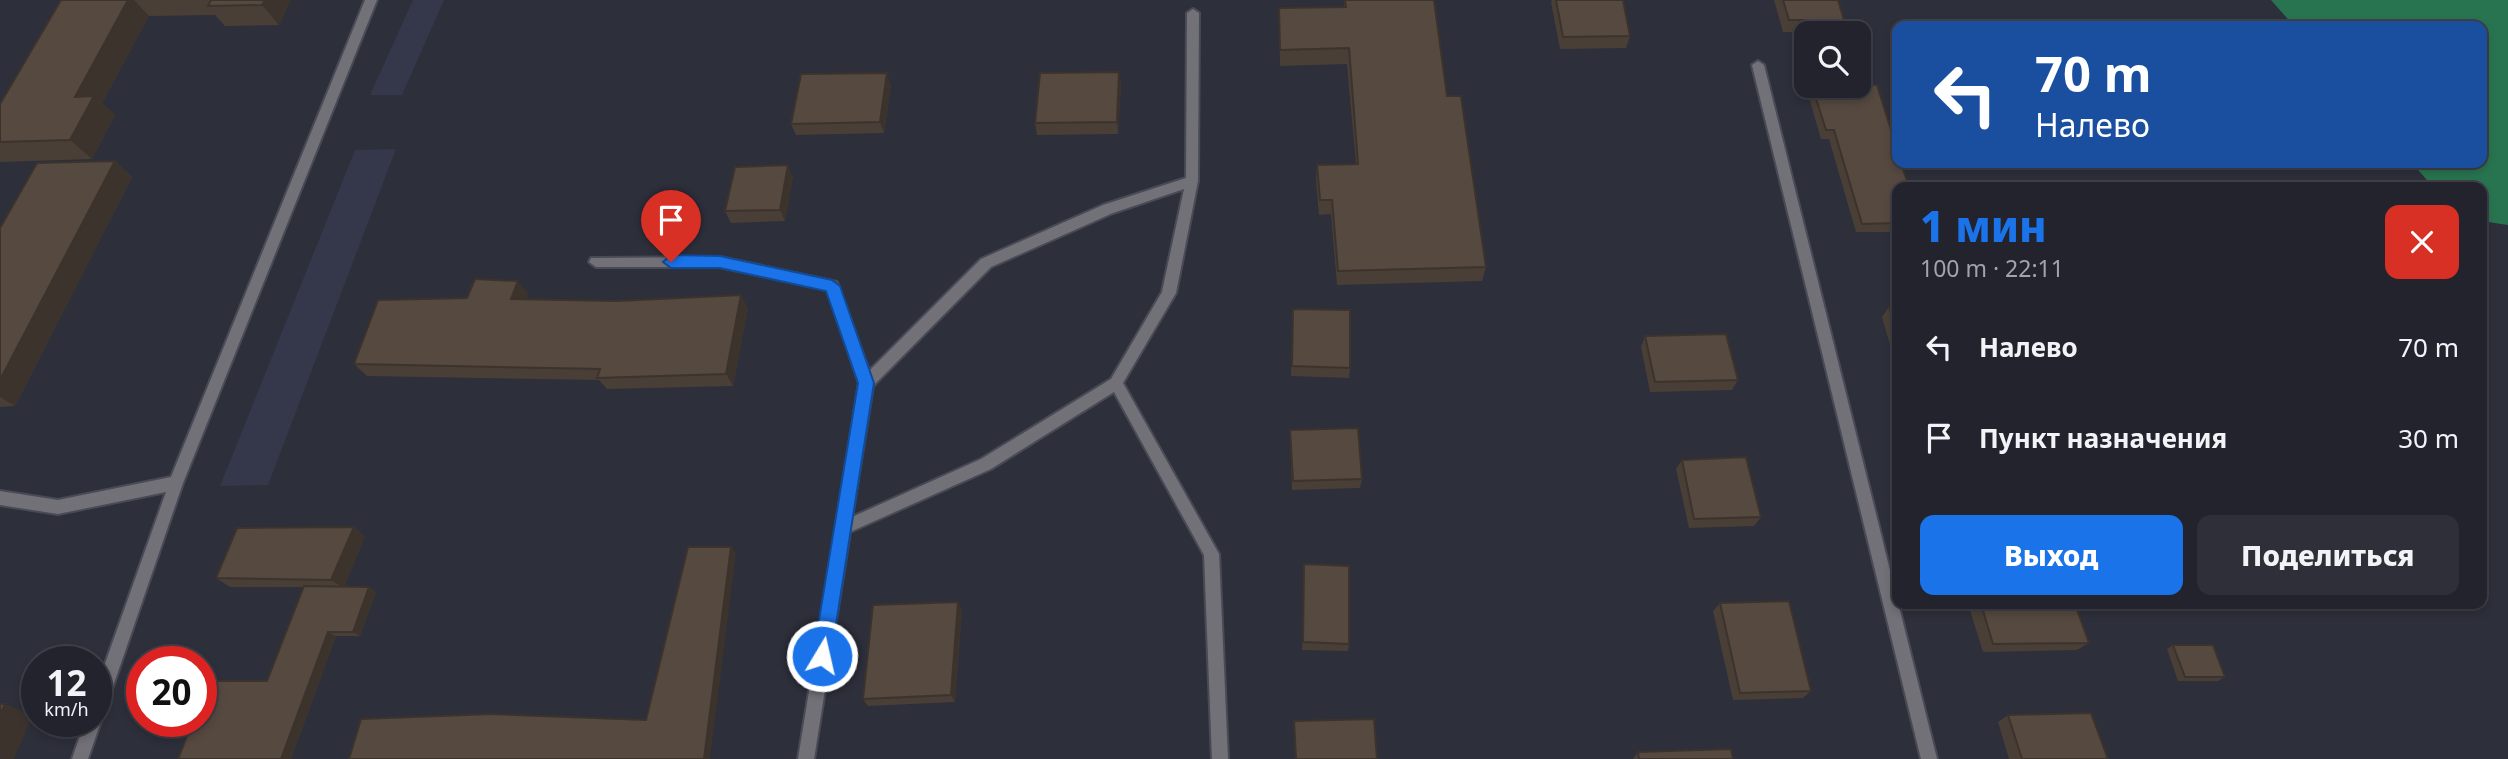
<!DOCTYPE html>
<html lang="ru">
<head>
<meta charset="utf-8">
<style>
  body { margin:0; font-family:"Noto Sans",sans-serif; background:#2e2f38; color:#f1f3f6; height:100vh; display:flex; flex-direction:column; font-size:26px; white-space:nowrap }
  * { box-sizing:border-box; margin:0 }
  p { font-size:23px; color:#a2a4a9 }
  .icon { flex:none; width:38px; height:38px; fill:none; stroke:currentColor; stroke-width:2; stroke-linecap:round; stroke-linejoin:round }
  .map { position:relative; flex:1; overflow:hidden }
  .side { position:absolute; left:1892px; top:182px; width:595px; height:427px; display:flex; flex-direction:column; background:#22232c; border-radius:14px; box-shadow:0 4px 10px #0003,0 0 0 2px #3f4048 }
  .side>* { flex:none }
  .guide { position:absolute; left:1892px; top:21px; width:595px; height:147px; border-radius:14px; box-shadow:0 4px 10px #0003,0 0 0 2px #3f4048; background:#1a4fa0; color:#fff; overflow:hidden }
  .controls { position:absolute; left:1794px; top:21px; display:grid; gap:14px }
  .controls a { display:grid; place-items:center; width:77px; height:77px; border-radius:14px; background:#22232c; box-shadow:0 4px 10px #0003,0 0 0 2px #3f4048; font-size:35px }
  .speed { position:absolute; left:21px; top:646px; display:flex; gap:14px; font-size:35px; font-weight:700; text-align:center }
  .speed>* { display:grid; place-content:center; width:91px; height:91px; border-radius:50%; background:#22232c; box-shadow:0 4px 10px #0003,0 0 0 2px #3f4048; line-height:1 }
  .speed small { font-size:18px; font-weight:400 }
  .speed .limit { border:10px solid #d22; background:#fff; color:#111 }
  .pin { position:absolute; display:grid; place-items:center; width:60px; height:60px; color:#fff; margin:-72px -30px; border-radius:50% 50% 50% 0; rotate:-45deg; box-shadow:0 0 7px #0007 }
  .pin .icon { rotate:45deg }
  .me { position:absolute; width:77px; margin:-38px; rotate:9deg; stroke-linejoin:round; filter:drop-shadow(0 0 5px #0008) }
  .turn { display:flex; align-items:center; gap:24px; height:147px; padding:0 28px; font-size:32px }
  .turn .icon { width:91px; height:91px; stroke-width:2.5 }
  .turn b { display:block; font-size:49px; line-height:60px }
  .round { display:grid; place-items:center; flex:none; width:74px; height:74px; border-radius:14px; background:#2e2f38 }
  .overview { display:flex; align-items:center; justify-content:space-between; height:119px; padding:0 28px }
  h1 { font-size:42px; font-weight:800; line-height:52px; color:#1a73e8 }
  .action { display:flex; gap:14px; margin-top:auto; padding:14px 28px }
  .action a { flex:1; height:80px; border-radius:14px; background:#1a73e8; color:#fff; font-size:28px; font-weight:800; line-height:80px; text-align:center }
  .action a+a { background:#2e2f38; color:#f1f3f6 }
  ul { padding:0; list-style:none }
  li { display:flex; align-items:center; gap:21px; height:91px; padding:0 28px }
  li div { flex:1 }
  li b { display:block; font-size:26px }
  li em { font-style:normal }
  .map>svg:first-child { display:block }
  .built { fill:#35384a }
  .forest { fill:#297450 }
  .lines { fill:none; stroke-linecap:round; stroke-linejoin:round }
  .lane-casing { stroke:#484a56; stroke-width:4 }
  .street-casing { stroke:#484a56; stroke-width:4 }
  .lane { fill:#737178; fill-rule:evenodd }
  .street { fill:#737178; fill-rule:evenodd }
  .wall { fill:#493f37 }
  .shaded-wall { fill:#3c332d }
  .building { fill:#554940; stroke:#3c332d; stroke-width:2 }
  .route { fill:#1a73e8; stroke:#114b97; stroke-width:2 }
</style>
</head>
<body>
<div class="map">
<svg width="2508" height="759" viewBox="0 0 2508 759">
  <rect width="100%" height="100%" fill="#2d2f3b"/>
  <g class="built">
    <polygon points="413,0 444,0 402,95 370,95"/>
    <polygon points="396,149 268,485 220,486 355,150"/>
  </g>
  <polygon class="forest" points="2271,0 2508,0 2508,225 2482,221 2482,187 2433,187 2412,163 2482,163 2482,26 2294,26"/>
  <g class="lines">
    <g class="lane-casing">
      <g id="lane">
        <polygon points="365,0 377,0 183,483 88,759 72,759 85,721 96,721 96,689 166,492 58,514 0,505 0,491 58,500 171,477"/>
        <path d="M1193,9L1199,13L1198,181L1176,293L1123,383L1219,554L1228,759H1212L1204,555L1114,392L991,469L850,532L814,759H798L859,383L827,290L720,267H596L589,262L591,258L720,257L837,282L869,371L981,259L1103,205L1186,178L1187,13ZM1184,189L1162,292L1111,379L981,459L852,517L873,386L991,267L1113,213Z"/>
      </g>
    </g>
    <g class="street-casing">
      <polygon id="street" points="1758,61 1764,65 1937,759 1921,759 1752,65"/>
    </g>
    <use href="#lane" class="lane"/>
    <use href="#street" class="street"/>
  </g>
  <g class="wall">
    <polygon points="61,0 291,0 279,25 225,26 215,15 149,16 102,103 115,115 92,159 0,162 0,104"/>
    <polygon points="1345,0 1447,96 1486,267 1482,281 1337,285 1331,214 1319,215 1316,180 1317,165 1356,164 1347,64 1280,66 1279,8 1344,7"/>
    <polygon points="1552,0 1623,0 1630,36 1626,48 1560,49 1551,2"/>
    <polygon points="1774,0 1838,0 1844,20 1838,32 1783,32"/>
    <polygon points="1119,72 1121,84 1118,134 1037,135 1035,123"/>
    <polygon points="891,85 884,133 796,135 791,124"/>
    <polygon points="1812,86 1897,187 1897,232 1856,232 1829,139 1821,139 1808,94"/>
    <polygon points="115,161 132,177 15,406 0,407 0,228"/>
    <polygon points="793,177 785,221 731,223 725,211"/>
    <polygon points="528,293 526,299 748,308 733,386 607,389 599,380 367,376 354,364 467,298"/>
    <polygon points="1889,307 1897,307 1897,369 1882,317"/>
    <polygon points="1293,309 1350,368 1349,378 1291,376"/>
    <polygon points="1645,336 1738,380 1732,390 1650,392 1641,347"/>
    <polygon points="1290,430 1362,479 1360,488 1292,490"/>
    <polygon points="1682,460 1761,517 1754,526 1689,528 1676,469"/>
    <polygon points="365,536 344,587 369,587 376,592 360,636 336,636 291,759 178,759 267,681 304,587 230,587 216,578"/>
    <polygon points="1304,573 1349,644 1348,651 1302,650"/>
    <polygon points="1720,603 1811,691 1803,698 1733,700 1713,611"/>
    <polygon points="1968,604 2075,604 2089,643 2077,650 1983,652"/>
    <polygon points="962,610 955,702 868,706 863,699"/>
    <polygon points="2173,645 2225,677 2218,681 2178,681 2167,649"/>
    <polygon points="2008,715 2108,759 2009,759 1998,722"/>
    <polygon points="1294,721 1377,759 1295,759 1294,730"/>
    <polygon points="1638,752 1733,759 1633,759"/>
  </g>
  <g class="shaded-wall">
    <polygon points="128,0 134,0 149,16 102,103 115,115 92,159 70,140 75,97"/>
    <polygon points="265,0 291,0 279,25 262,5"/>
    <polygon points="1119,72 1121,84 1118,134 1117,122"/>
    <polygon points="887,73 891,85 884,133 880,122"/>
    <polygon points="115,161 132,177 15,406 0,397 0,380"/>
    <polygon points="788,165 793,177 785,221 780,210"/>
    <polygon points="518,281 528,293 521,311 511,299"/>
    <polygon points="741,295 748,308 733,386 726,374"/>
    <polygon points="354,527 365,536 344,588 331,580"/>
    <polygon points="731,547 736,553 710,759 704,759"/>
    <polygon points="369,587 376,592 360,636 353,632"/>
    <polygon points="958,602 962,610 955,702 951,695"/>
    <polygon points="328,632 336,636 291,759 281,759"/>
    <polygon points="5,704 33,715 14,759 0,759 0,715"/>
  </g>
  <g class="building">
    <polygon points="61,0 128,0 75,97 94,96 70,140 0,142 0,104"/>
    <polygon points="211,0 265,0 262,5 208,6"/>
    <polygon points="1345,0 1434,0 1447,96 1461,96 1486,267 1338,271 1332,200 1320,200 1317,165 1358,164 1349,48 1280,50 1279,8 1346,7"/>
    <polygon points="1556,0 1623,0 1630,36 1563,37"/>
    <polygon points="1783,0 1838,0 1844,20 1789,20"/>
    <polygon points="1119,72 1117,122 1035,123 1040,73"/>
    <polygon points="887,73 880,122 791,124 801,74"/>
    <polygon points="1858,85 1877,85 1897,149 1897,163 1901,163 1909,187 1897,187 1897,223 1862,224 1834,130 1826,130 1812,86"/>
    <polygon points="115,161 0,380 0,228 37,163"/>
    <polygon points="788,165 780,210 725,211 735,167"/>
    <polygon points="475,279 518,281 511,299 617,301 741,295 726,374 597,378 600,369 354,364 378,300 467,298"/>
    <polygon points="1889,307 1897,307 1897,333"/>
    <polygon points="1293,309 1350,310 1350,368 1292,366"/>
    <polygon points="1726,334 1738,380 1655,382 1645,336"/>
    <polygon points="1358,428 1362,479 1293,481 1290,430"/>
    <polygon points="1746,457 1761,517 1694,519 1682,460"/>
    <polygon points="354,527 331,580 216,578 237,528"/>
    <polygon points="688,547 731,547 704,759 349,759 361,719 491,714 646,720"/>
    <polygon points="1304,564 1349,566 1349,644 1303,642"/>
    <polygon points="304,586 369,587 353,632 328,632 281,759 178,759 193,721 201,721 201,702 210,681 267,681"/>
    <polygon points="1789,601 1811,691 1740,693 1720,603"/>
    <polygon points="958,602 951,695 863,699 873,605"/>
    <polygon points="1981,604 2075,604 2089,643 1993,644"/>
    <polygon points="2173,645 2213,645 2225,677 2185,677"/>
    <polygon points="0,704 5,704 0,715"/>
    <polygon points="2091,713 2108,759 2022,759 2008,715"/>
    <polygon points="1374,719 1377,759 1296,759 1294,721"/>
    <polygon points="1731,749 1733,759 1639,759 1638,752"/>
  </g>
  <polygon class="route" points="671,255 720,256 832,280 840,286 874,383 831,656 828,663 822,665 816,663 813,656 858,383 826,291 720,268 671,268 663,262"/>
</svg>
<div class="controls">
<a><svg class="icon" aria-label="search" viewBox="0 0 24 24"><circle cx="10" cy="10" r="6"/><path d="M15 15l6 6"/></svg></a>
</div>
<div class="speed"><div>12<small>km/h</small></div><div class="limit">20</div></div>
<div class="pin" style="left:671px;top:262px;background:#d93025"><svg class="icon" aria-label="arrive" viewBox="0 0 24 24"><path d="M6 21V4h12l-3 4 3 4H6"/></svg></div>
<svg class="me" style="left:822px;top:656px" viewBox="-20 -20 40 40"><circle r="17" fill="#1a73e8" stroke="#fff" stroke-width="3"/><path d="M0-11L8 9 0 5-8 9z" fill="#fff"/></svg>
<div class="guide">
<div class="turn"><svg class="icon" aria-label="left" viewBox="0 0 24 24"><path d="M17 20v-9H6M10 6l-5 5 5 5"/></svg><div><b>70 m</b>Налево</div></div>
</div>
<section class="side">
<div class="overview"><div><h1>1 мин</h1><p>100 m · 22:11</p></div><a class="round" style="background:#d93025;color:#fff"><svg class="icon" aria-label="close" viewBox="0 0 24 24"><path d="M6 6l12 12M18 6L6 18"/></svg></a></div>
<ul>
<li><svg class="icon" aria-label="left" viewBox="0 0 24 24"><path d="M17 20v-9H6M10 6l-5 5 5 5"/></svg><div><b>Налево</b></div><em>70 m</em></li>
<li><svg class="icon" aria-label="arrive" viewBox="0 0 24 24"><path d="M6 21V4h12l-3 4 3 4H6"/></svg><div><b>Пункт назначения</b></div><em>30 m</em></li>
</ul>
<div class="action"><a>Выход</a><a>Поделиться</a></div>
</section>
</div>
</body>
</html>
